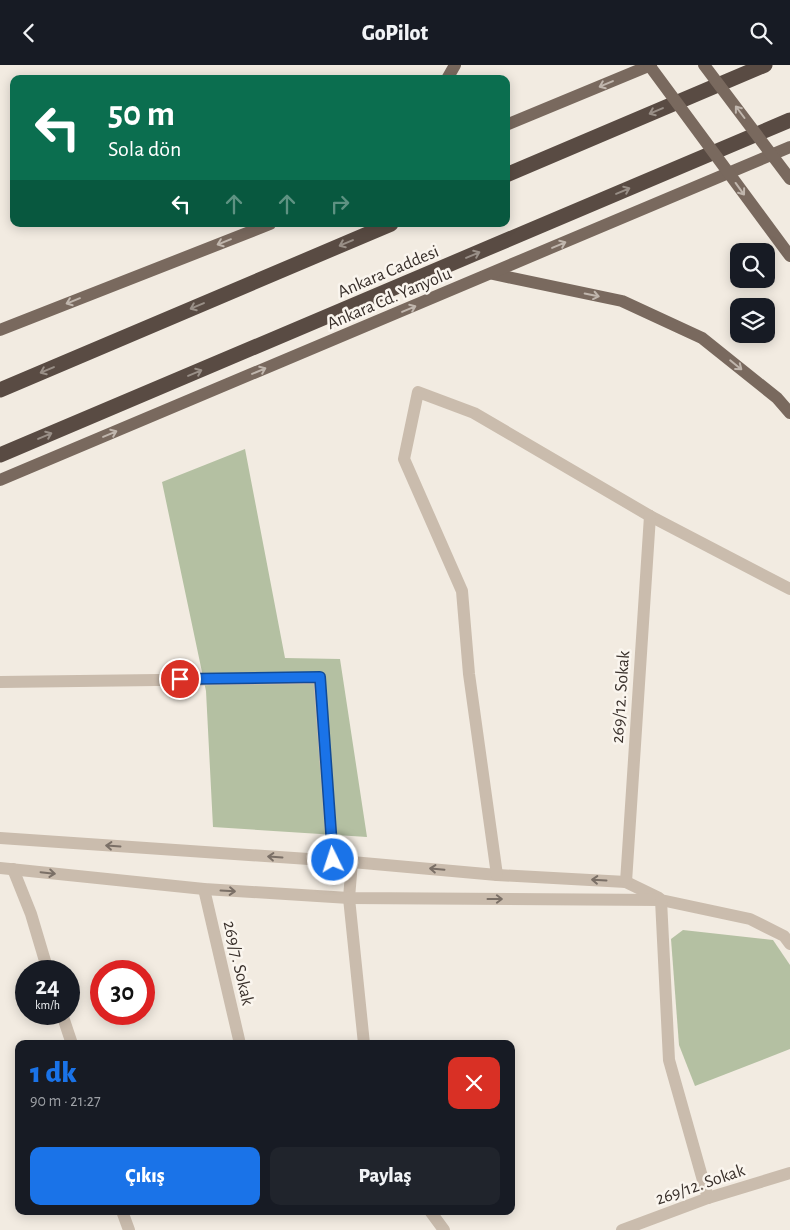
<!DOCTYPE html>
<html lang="tr">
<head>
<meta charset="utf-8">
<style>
  body { margin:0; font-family:"Alegreya Sans",sans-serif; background:#20242c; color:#f1f3f6; height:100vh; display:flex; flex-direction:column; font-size:19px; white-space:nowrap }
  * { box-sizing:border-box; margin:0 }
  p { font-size:16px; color:#9ea1a6 }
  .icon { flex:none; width:28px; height:28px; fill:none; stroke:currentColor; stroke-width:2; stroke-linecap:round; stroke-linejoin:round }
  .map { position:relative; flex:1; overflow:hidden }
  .side { position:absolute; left:15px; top:975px; width:500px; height:175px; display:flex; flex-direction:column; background:#171b24; border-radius:10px; box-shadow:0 2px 12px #0003 }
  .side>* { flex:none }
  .hud { position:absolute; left:10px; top:10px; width:500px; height:152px; border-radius:10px; box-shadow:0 2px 12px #0003; background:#0b6e4f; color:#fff; overflow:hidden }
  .fabs { position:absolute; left:730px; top:178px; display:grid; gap:10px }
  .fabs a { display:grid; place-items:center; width:45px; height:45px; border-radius:10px; background:#171b24; box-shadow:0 2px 12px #0003; font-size:25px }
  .speed { position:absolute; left:15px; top:895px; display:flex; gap:10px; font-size:25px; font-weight:700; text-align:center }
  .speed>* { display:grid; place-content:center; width:65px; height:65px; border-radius:50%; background:#171b24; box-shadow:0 2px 12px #0003; line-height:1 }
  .speed small { font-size:12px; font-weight:400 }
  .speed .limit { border:8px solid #d22; background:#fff; color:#111 }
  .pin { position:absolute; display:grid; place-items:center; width:42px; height:42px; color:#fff; margin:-21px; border:2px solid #fff; border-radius:50%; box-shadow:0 1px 5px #0007 }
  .me { position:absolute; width:55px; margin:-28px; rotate:356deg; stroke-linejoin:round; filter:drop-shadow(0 0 4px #0008) }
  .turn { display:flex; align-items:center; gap:18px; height:105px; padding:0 15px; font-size:22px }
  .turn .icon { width:65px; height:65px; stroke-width:2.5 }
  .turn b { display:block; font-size:35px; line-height:42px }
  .lanes { display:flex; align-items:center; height:48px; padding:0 15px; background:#0003; justify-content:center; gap:25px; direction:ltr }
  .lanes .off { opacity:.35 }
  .round { display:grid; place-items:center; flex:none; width:52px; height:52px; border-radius:10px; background:#20242c }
  .summary { display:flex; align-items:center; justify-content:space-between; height:85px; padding:0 15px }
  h1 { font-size:30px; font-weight:800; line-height:38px; color:#1a73e8 }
  .button { display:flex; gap:10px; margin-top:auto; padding:10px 15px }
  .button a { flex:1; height:58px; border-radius:10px; background:#1a73e8; color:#fff; font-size:20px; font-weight:800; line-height:58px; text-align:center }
  .button a+a { background:#20242c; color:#f1f3f6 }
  header { display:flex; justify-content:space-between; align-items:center; height:65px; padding:0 15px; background:#171b24; font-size:22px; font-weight:800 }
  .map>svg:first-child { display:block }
  .green { fill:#b4c0a2 }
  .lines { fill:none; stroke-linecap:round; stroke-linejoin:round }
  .minor { stroke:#cabcad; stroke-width:12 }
  .major { stroke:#79695e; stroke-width:12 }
  .highway { stroke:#594b43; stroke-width:15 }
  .major-bridge { stroke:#79695e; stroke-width:12 }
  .oneway { stroke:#c0b6ad }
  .oneway2 { stroke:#998f87 }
  .oneway3 { stroke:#7a6f66 }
  .route-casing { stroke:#114b97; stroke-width:12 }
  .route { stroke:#1a73e8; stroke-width:9 }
  .labels { text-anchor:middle; stroke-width:5; stroke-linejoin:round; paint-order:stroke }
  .street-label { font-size:18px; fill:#39302b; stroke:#faf5ee }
</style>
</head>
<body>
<header><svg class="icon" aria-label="back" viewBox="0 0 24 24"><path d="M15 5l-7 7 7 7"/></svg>GoPilot<svg class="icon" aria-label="search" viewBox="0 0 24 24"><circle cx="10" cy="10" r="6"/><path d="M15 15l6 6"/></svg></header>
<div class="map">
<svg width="790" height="1165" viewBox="0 0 790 1165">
  <rect width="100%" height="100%" fill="#f2ebe1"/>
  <g class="green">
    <polygon points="245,384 285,593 340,594 367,772 213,762 206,626 162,417"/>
    <polygon points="683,865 773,875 790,900 790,984 695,1021 679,980 671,874"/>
  </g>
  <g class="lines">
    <g class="minor">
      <polyline points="0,617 319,613 333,795"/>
      <polyline points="0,773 352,797 497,810 626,817 659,833"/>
      <polyline points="352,797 349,833 364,979"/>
      <polyline points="0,803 204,824 349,833 661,835 750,854 784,871 790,879"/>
      <polyline points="13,804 31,849 48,906"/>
      <polyline points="497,810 469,609 462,526 404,394 418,327 474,348 650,451 790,524"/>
      <polyline points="626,817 650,451"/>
      <polyline points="204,824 240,979"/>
      <polyline points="661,835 669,995 708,1133"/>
      <polyline points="62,949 72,979"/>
      <polyline points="122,1146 129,1165"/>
      <polyline points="430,1146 444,1165"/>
      <polyline points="622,1165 708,1133 790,1108"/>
    </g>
    <g class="major">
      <polyline points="447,14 455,0"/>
      <polyline points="506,60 651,0"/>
      <polyline points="493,209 622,236 702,273 777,333 790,348"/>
      <polyline points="0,265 270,159"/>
      <polyline points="0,415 790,82"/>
    </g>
    <g class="highway">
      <polyline points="506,110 765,0"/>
      <polyline points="0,325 391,159"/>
      <polyline points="0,390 790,55"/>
    </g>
    <g class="major-bridge">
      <polyline points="649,0 790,191"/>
      <polyline points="704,0 790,114"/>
    </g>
  </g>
  <defs><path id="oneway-shaft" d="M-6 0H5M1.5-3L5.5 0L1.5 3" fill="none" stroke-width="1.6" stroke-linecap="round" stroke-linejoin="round" transform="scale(1.25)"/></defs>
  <g class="oneway">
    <use href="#oneway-shaft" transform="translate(606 19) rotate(157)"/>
    <use href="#oneway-shaft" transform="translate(740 47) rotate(-127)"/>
    <use href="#oneway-shaft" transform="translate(740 124) rotate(54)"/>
    <use href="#oneway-shaft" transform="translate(224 177) rotate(158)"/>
    <use href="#oneway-shaft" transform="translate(559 180) rotate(-23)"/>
    <use href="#oneway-shaft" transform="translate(592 230) rotate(12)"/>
    <use href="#oneway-shaft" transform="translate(73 236) rotate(158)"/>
    <use href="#oneway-shaft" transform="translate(409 244) rotate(-23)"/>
    <use href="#oneway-shaft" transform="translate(736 300) rotate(39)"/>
    <use href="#oneway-shaft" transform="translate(259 306) rotate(-23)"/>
    <use href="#oneway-shaft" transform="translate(110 369) rotate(-23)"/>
  </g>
  <g class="oneway2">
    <use href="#oneway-shaft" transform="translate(656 46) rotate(157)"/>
    <use href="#oneway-shaft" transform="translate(623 126) rotate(-23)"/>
    <use href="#oneway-shaft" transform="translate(346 178) rotate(157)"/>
    <use href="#oneway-shaft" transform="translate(473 190) rotate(-23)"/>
    <use href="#oneway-shaft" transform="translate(197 241) rotate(157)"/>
    <use href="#oneway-shaft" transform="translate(47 305) rotate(157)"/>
    <use href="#oneway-shaft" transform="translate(195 308) rotate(-23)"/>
    <use href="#oneway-shaft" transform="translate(45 371) rotate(-23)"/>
  </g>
  <g class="oneway3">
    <use href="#oneway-shaft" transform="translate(113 781) rotate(-176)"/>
    <use href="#oneway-shaft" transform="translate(275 792) rotate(-176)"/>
    <use href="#oneway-shaft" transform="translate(437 804) rotate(-175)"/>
    <use href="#oneway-shaft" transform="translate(48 808) rotate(6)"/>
    <use href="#oneway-shaft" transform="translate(599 815) rotate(-177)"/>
    <use href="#oneway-shaft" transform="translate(228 826) rotate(3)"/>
    <use href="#oneway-shaft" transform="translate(495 834)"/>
  </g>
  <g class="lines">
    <g class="route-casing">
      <polyline id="route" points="180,614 320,612 333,795"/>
    </g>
    <use href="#route" class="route"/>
  </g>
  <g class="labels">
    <g class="street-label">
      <text transform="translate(388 206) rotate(-23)" y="6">Ankara Caddesi</text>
      <text transform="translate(389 233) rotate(-23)" y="6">Ankara Cd. Yanyolu</text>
      <text transform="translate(620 632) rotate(-86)" y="6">269/12. Sokak</text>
      <text transform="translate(239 898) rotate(77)" y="6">269/7. Sokak</text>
      <text transform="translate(700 1119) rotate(-19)" y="6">269/12. Sokak</text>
    </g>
  </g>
</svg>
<div class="fabs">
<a><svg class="icon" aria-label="search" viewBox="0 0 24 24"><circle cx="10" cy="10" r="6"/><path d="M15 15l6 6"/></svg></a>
<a><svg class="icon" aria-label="layers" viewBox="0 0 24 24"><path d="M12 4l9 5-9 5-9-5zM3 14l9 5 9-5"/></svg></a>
</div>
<div class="speed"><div>24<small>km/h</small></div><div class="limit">30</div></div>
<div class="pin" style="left:180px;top:614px;background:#d93025"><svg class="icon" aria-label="arrive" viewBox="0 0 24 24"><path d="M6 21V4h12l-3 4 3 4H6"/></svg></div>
<svg class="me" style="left:333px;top:795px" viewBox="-20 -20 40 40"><circle r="17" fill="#1a73e8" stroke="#fff" stroke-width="3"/><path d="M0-11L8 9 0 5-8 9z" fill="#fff"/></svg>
<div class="hud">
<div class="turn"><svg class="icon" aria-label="left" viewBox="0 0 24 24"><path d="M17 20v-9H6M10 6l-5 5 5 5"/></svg><div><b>50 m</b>Sola dön</div></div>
<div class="lanes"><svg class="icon" aria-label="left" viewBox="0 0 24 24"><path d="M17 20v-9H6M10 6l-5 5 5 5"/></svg><svg class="icon off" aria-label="ahead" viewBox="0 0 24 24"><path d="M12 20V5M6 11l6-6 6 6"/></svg><svg class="icon off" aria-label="ahead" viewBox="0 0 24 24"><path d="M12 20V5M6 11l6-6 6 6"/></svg><svg class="icon off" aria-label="right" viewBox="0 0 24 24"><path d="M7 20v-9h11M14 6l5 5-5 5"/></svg></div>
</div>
<section class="side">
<div class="summary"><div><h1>1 dk</h1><p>90 m · 21:27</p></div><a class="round" style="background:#d93025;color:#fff"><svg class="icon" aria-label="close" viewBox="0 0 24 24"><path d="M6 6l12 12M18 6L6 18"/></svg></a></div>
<div class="button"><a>Çıkış</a><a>Paylaş</a></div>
</section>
</div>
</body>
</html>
